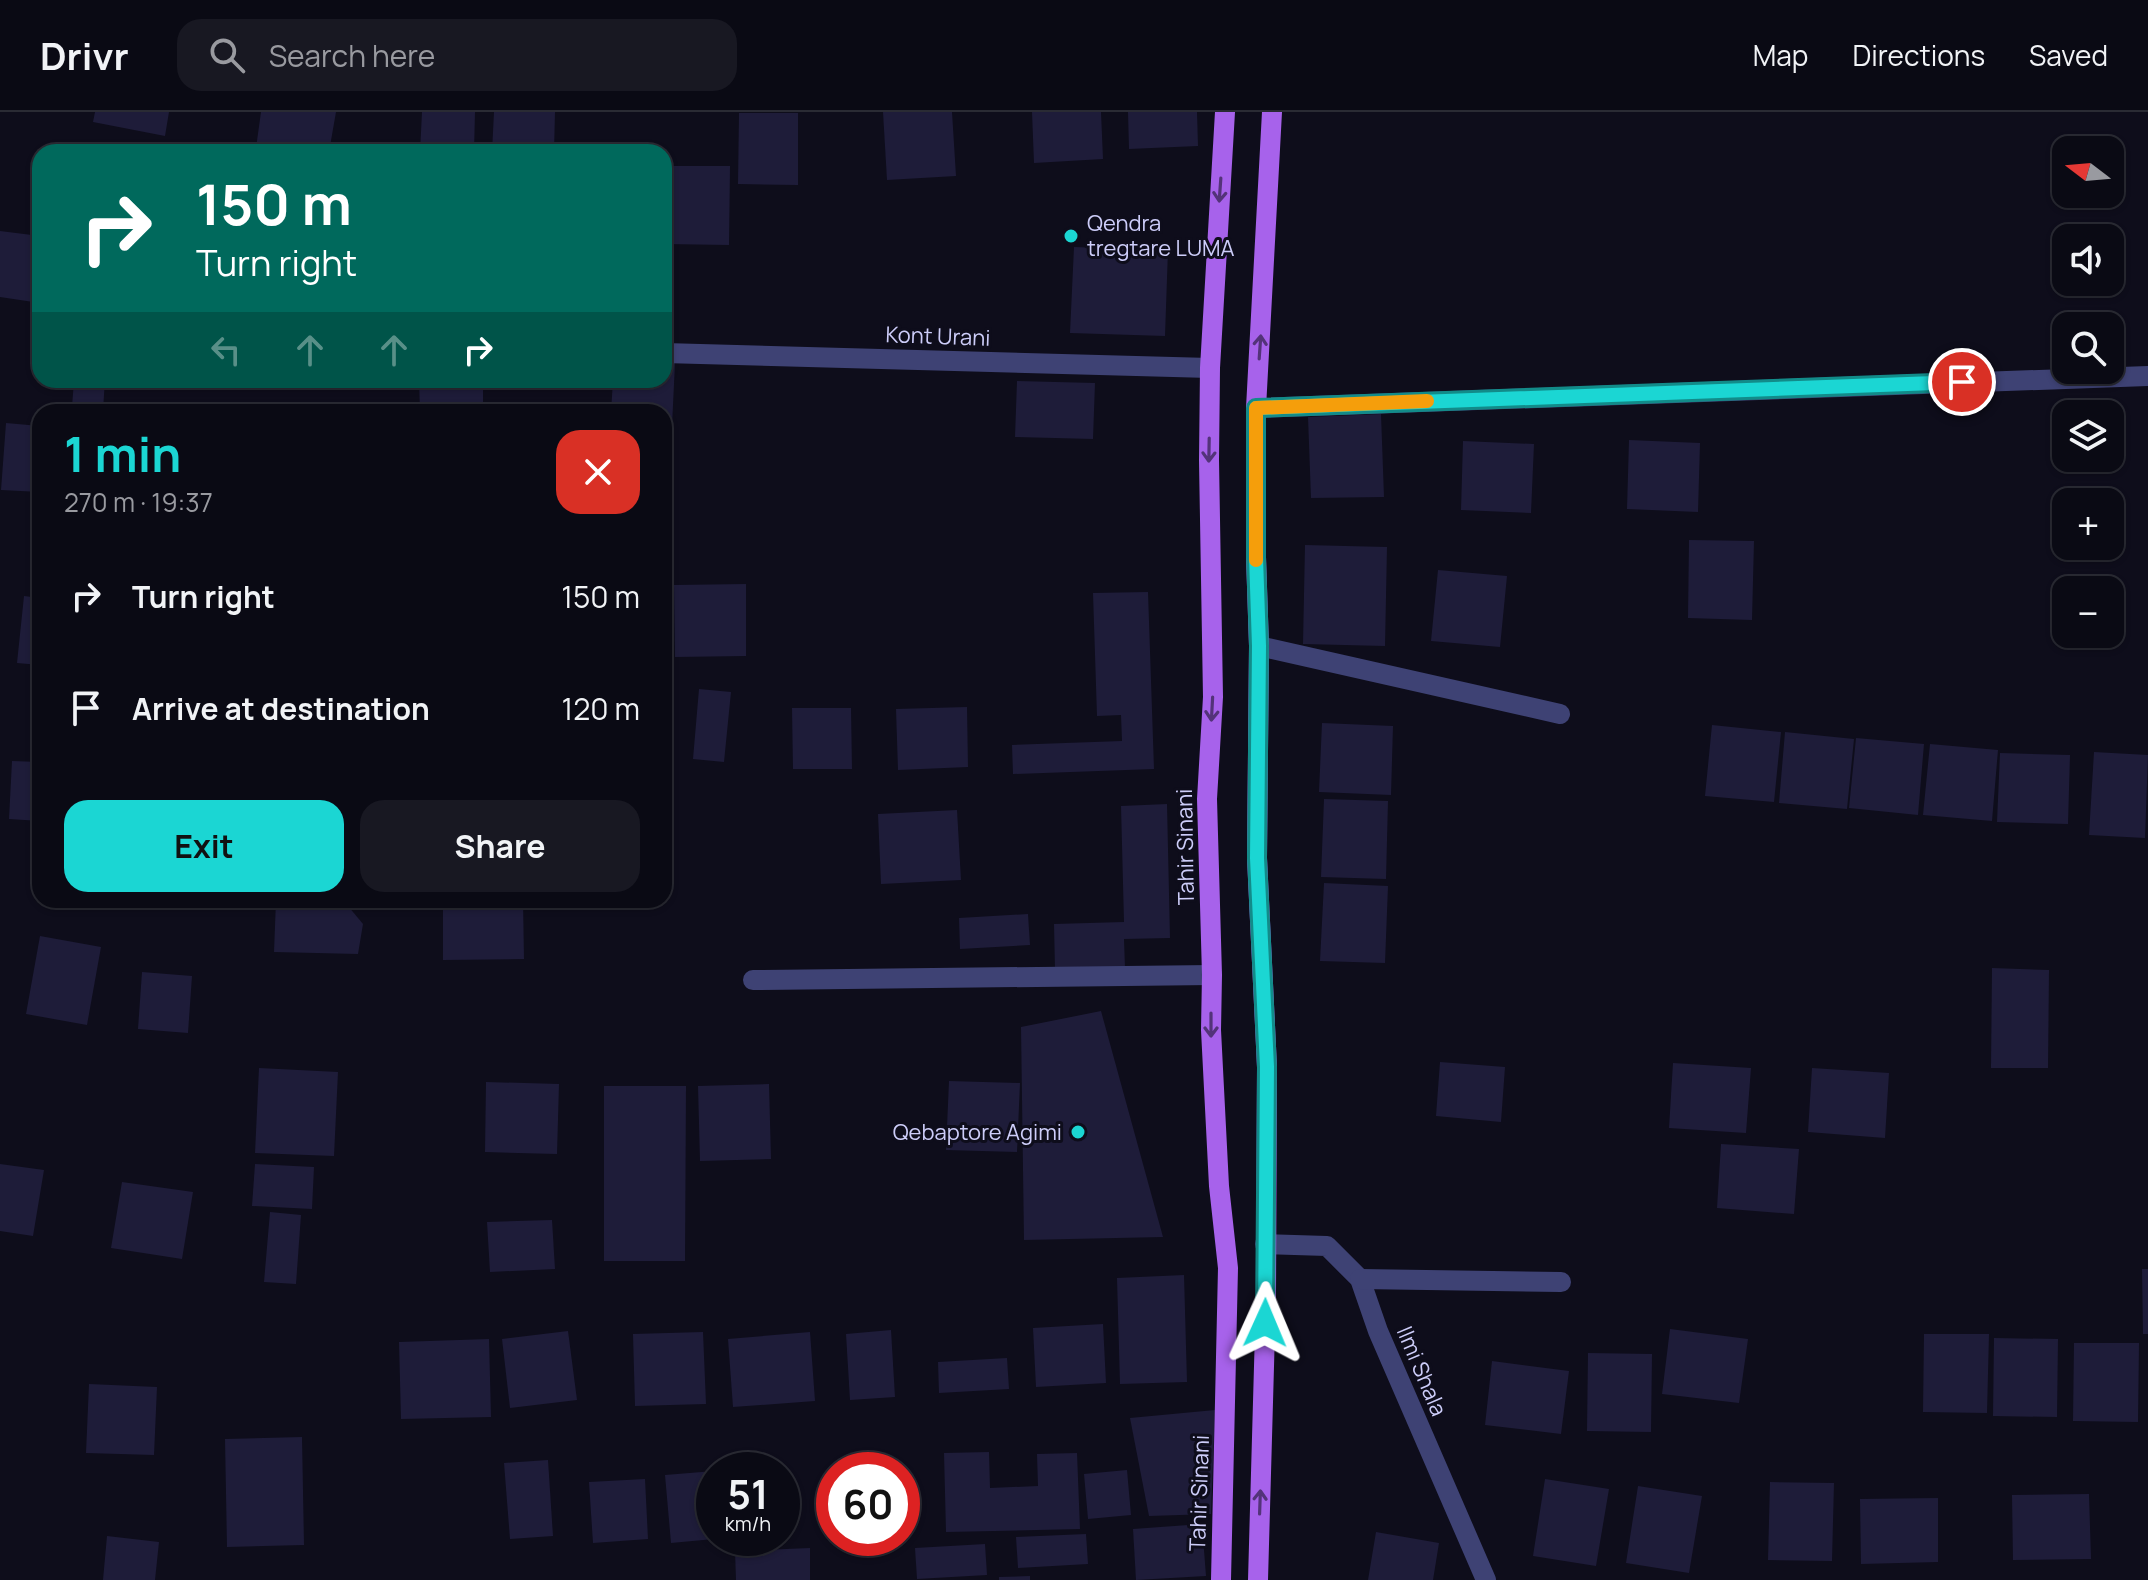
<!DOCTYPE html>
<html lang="en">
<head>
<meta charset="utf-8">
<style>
  body { margin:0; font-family:Manrope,sans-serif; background:#181822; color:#f1f3f6; height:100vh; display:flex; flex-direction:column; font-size:30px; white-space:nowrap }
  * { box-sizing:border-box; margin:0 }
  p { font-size:26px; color:#999aa0 }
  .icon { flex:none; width:44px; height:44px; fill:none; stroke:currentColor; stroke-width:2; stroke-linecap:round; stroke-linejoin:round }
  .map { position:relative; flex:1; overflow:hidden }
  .panel { position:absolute; left:32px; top:292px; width:640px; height:504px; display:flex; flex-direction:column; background:#0a0a14; border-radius:24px; box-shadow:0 2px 6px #0004,0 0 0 2px #2a2b34 }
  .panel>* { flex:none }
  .hud { position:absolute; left:32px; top:32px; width:640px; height:244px; border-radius:24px; box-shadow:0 2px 6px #0004,0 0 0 2px #2a2b34; background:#00695c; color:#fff; overflow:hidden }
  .needle { width:52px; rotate:286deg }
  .controls { position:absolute; left:2052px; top:24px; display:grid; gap:16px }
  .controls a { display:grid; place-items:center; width:72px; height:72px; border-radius:16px; background:#0a0a14; box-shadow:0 2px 6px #0004,0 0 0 2px #2a2b34; font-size:40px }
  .speed { position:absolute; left:696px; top:1340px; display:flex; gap:16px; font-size:40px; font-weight:700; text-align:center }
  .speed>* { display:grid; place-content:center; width:104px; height:104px; border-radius:50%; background:#0a0a14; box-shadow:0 2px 6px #0004,0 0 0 2px #2a2b34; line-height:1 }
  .speed small { font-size:20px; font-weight:400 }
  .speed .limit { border:12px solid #d22; background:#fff; color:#111 }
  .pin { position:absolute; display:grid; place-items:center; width:68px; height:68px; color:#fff; margin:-34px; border:4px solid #fff; border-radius:50%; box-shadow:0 2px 8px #0007 }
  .me { position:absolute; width:88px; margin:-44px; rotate:1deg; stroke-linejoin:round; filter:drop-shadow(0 0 6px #0008) }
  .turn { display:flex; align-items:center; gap:28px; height:168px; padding:0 32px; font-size:36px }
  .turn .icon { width:104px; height:104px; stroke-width:2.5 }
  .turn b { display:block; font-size:56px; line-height:68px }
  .lanes { display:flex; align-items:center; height:76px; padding:0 32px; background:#0003; justify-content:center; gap:40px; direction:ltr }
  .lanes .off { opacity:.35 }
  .round { display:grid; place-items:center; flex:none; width:84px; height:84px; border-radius:24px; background:#181822 }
  .overview { display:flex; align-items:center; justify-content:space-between; height:136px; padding:0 32px }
  h1 { font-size:48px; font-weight:700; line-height:60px; color:#1bd6d3 }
  .primary-button { display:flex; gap:16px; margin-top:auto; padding:16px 32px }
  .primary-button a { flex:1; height:92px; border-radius:24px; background:#1bd6d3; color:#111; font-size:32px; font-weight:700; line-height:92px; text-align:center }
  .primary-button a+a { background:#181822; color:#f1f3f6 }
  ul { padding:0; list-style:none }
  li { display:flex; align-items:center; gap:24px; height:112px; padding:0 32px }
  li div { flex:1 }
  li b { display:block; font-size:30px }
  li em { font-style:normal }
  header { display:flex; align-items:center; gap:48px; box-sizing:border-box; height:112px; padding:0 40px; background:#0a0a14; border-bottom:2px solid #2a2b34 }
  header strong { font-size:38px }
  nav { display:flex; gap:44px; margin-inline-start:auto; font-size:28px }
  .search { width:560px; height:72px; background:#181822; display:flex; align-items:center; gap:20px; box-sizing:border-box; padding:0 28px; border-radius:24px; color:#999aa0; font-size:30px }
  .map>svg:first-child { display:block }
  .building { fill:#1e1c39 }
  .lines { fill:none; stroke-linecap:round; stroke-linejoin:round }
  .minor { stroke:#3e4274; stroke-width:20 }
  .major { stroke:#a762eb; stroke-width:20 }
  .oneway { stroke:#533379 }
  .route-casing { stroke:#128b89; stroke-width:20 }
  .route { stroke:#1bd6d3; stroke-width:14 }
  .slow { stroke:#f59e0b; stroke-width:14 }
  .poi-dot { fill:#1bd6d3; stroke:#0e0d1b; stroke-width:3 }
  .labels { text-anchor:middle; stroke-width:6; stroke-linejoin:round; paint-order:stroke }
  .poi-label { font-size:22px; fill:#cdcdf9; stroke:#0e0d1b; text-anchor:start }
  .street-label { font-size:22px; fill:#cdcdf9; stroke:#0e0d1b }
</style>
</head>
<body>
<header>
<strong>Drivr</strong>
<div class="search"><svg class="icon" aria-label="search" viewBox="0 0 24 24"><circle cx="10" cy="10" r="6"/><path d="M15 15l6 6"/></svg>Search here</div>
<nav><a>Map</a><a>Directions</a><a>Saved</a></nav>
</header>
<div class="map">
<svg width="2148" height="1468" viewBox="0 0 2148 1468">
  <rect width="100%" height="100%" fill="#0e0d1b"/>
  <g class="building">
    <polygon points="95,0 169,0 165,24 93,10"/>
    <polygon points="261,0 336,0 329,40 280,40 256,36"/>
    <polygon points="422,0 475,0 474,40 420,40"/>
    <polygon points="494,0 555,0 554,40 492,40"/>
    <polygon points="883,0 952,0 956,64 887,68"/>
    <polygon points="1032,0 1101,0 1103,47 1034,51"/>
    <polygon points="1128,0 1197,0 1198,34 1129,37"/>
    <polygon points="739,1 798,1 798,73 738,72"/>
    <polygon points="665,54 730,54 729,133 664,132"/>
    <polygon points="0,119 40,124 40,191 0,185"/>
    <polygon points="1074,135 1168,138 1165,224 1070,221"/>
    <polygon points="664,251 675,251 672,314 664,314 664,300 611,300 613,268 664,268"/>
    <polygon points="74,268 105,268 103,298 72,295"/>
    <polygon points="419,268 483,268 483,300 420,300"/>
    <polygon points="1017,269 1095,271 1093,327 1015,325"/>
    <polygon points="1381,302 1384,385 1311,386 1308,305"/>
    <polygon points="6,311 40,314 40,380 1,378"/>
    <polygon points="1629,328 1700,331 1698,400 1627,397"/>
    <polygon points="1463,329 1534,332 1531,401 1461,398"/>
    <polygon points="1689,428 1754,429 1752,508 1688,506"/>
    <polygon points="1305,433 1387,435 1385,534 1303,532"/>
    <polygon points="1438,458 1507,464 1500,535 1431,529"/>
    <polygon points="746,472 746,544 675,545 674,473"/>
    <polygon points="1148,480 1154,657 1013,662 1012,633 1122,629 1121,603 1097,604 1093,481"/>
    <polygon points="24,484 40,486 40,553 17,551"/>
    <polygon points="699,577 731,580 724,650 693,647"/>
    <polygon points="967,595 968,655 898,658 896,597"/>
    <polygon points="792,596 851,596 852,657 793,657"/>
    <polygon points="1322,611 1393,614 1391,683 1319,680"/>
    <polygon points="1712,613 1781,620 1774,690 1705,684"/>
    <polygon points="1785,620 1854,627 1847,697 1779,691"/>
    <polygon points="1856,626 1924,632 1918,703 1849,696"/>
    <polygon points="1930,632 1998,638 1992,709 1923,703"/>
    <polygon points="2094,640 2148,643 2145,726 2089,723"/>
    <polygon points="2000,641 2070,643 2068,712 1997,710"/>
    <polygon points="12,649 40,650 40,709 9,707"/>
    <polygon points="1324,687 1388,689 1386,767 1321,765"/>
    <polygon points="1167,692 1170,826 1124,827 1125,856 1055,858 1054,812 1124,810 1121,694"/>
    <polygon points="957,698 961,768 881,772 878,702"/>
    <polygon points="1324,771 1388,774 1385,851 1320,849"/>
    <polygon points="276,788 343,788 363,812 358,842 274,840"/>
    <polygon points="443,788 523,788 524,847 443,848"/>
    <polygon points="1028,802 1030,833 960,837 959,806"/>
    <polygon points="40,824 101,835 87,913 26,902"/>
    <polygon points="1992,856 2049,858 2048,956 1991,956"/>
    <polygon points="142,860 192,864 188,921 138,917"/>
    <polygon points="1101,899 1163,1125 1024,1128 1021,915"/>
    <polygon points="1440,950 1505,955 1501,1010 1436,1004"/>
    <polygon points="1673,951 1751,956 1746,1021 1669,1016"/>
    <polygon points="259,956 338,960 334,1044 255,1041"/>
    <polygon points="1812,956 1889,961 1885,1026 1808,1020"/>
    <polygon points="949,969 1020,971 1017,1040 946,1038"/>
    <polygon points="486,970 559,972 557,1042 485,1040"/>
    <polygon points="769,972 771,1047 700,1049 698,974"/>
    <polygon points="604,974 686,974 685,1149 604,1149"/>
    <polygon points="1721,1032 1799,1037 1794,1102 1717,1096"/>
    <polygon points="0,1052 44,1058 33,1124 0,1119"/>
    <polygon points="255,1052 314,1055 312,1097 252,1094"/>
    <polygon points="122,1070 193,1080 182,1147 111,1136"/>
    <polygon points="270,1100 301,1103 296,1172 264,1170"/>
    <polygon points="552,1108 555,1157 490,1160 487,1110"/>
    <polygon points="2142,1157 2148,1157 2148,1222 2143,1222"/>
    <polygon points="1184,1163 1187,1270 1120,1272 1117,1166"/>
    <polygon points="1103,1212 1106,1271 1036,1275 1033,1216"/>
    <polygon points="1670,1217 1748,1227 1739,1291 1662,1282"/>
    <polygon points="891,1218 895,1285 850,1288 846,1222"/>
    <polygon points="568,1219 577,1288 510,1296 502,1227"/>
    <polygon points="703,1220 706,1292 635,1294 633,1222"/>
    <polygon points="810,1220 815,1289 733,1295 728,1227"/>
    <polygon points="1924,1222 1989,1222 1987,1301 1923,1300"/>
    <polygon points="1994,1226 2058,1227 2057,1305 1993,1304"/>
    <polygon points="489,1227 491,1305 401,1307 399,1230"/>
    <polygon points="2074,1231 2139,1231 2138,1310 2073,1309"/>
    <polygon points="1588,1241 1652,1242 1651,1320 1587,1319"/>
    <polygon points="1007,1246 1009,1277 939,1281 938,1250"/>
    <polygon points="1492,1249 1569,1259 1561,1322 1485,1313"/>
    <polygon points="89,1272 157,1275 154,1343 86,1341"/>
    <polygon points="1215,1298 1211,1402 1149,1404 1130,1306"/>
    <polygon points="302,1325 304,1433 227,1435 225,1327"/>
    <polygon points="989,1340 990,1376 1038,1374 1037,1342 1077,1341 1080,1417 946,1420 944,1341"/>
    <polygon points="548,1348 553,1424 510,1427 504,1351"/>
    <polygon points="1127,1358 1131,1403 1088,1407 1084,1362"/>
    <polygon points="714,1359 714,1427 671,1431 665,1363"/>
    <polygon points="645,1367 648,1427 593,1431 589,1370"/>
    <polygon points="1545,1367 1609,1377 1596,1454 1533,1444"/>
    <polygon points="1770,1370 1834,1371 1832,1449 1768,1448"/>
    <polygon points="1638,1374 1702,1384 1689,1461 1626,1451"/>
    <polygon points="2089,1382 2091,1447 2013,1448 2012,1383"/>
    <polygon points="1938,1386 1938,1450 1861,1452 1860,1387"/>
    <polygon points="1202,1412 1206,1464 1136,1468 1133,1417"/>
    <polygon points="1376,1420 1439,1431 1433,1468 1368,1468"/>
    <polygon points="1086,1422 1088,1452 1018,1456 1016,1425"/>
    <polygon points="107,1424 159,1430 155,1468 103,1468"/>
    <polygon points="985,1432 987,1463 917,1467 915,1436"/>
    <polygon points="810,1436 810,1468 736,1468 735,1439"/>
    <polygon points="1030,1464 1030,1468 999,1468 999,1465"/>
  </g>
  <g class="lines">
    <g class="minor">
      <polyline points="664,241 1210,256"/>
      <polyline points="1256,296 2148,264"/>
      <polyline points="1259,534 1560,602"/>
      <polyline points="753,868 1212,863"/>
      <polyline points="1265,1132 1327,1134 1360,1167 1378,1219 1486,1468"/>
      <polyline points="1360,1167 1561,1170"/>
    </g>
    <g class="major">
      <polyline points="1221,1468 1228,1156 1219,1074 1211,918 1212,863 1207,687 1213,585 1209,348 1210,256 1225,0"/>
      <polyline points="1258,1468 1266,1183 1267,955 1257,746 1259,534 1256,445 1256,296 1272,0"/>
    </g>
  </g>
  <defs><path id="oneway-shaft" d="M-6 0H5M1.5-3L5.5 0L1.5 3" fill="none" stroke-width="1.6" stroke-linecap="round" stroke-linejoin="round" transform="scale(2)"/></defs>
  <g class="oneway">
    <use href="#oneway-shaft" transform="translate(1220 78) rotate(94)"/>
    <use href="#oneway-shaft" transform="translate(1260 235) rotate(-86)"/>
    <use href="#oneway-shaft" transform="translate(1209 338) rotate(91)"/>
    <use href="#oneway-shaft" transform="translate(1212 597) rotate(93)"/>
    <use href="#oneway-shaft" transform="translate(1211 913) rotate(90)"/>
    <use href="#oneway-shaft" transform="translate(1260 1390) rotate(-88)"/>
  </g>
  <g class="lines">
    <g class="route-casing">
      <polyline id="route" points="1265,1211 1267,955 1257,746 1259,534 1256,445 1256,296 1962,270"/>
    </g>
    <use href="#route" class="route"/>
    <polyline class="slow" points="1256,448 1256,296 1427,289"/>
  </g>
  <g class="poi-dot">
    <circle cx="1071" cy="124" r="8"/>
    <circle cx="1078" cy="1020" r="8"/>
  </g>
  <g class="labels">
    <g class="poi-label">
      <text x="1087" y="119">Qendra<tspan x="1087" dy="25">tregtare LUMA</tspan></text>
      <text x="1062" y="1028" text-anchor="end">Qebaptore Agimi</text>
    </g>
    <g class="street-label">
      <text transform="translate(938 224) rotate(2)" y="8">Kont Urani</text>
      <text transform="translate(1185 735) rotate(-91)" y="8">Tahir Sinani</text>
      <text transform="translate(1422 1259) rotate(67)" y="8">Ilmi Shala</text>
      <text transform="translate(1199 1381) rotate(-88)" y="8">Tahir Sinani</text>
    </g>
  </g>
</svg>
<div class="controls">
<a><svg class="needle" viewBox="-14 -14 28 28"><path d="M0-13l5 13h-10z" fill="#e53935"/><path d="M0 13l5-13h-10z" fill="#999aa0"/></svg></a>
<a><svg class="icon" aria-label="sound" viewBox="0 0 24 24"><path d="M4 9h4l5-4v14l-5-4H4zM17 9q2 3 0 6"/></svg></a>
<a><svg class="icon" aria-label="search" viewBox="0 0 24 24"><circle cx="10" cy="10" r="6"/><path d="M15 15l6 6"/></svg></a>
<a><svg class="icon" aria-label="layers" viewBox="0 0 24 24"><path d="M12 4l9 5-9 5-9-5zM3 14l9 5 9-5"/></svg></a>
<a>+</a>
<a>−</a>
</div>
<div class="speed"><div>51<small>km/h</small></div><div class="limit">60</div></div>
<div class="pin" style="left:1962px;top:270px;background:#d93025"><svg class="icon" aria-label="arrive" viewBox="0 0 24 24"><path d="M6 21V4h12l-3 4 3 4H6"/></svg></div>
<svg class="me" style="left:1265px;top:1211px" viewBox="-20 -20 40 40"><path d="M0-17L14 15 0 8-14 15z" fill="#1bd6d3" stroke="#fff" stroke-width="4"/></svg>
<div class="hud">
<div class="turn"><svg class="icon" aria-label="right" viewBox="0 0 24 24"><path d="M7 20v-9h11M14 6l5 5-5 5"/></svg><div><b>150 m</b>Turn right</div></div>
<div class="lanes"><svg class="icon off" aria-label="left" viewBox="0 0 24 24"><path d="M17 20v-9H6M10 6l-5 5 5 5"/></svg><svg class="icon off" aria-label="ahead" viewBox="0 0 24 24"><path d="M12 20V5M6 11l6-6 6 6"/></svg><svg class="icon off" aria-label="ahead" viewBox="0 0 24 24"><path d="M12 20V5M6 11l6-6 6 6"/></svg><svg class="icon" aria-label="right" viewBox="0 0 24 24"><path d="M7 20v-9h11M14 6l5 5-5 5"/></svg></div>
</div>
<section class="panel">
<div class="overview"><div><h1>1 min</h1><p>270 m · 19:37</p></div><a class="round" style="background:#d93025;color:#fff"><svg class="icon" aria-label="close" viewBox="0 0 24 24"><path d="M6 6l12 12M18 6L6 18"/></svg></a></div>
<ul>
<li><svg class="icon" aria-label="right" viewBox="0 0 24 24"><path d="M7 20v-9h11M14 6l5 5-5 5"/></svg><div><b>Turn right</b></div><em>150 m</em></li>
<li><svg class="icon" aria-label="arrive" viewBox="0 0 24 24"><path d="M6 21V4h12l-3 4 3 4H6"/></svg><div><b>Arrive at destination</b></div><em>120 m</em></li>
</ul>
<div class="primary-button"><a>Exit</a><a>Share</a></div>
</section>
</div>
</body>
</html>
